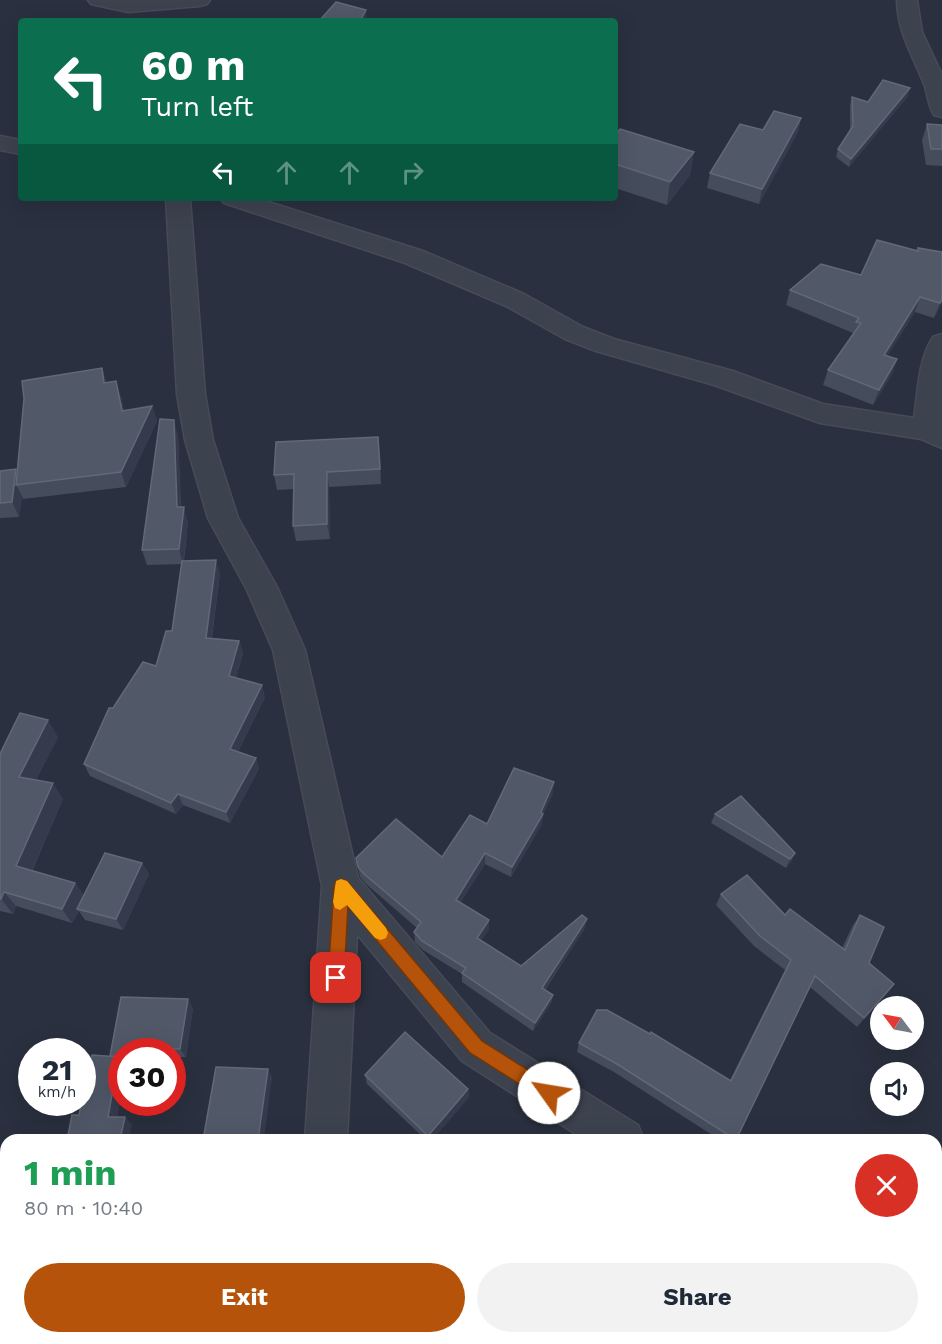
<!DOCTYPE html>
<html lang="en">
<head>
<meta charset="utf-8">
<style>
  body { margin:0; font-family:"Work Sans",sans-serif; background:#f2f2f3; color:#1f2937; height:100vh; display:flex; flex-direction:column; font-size:22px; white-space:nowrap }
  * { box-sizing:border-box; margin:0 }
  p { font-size:20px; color:#747a83 }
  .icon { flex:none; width:33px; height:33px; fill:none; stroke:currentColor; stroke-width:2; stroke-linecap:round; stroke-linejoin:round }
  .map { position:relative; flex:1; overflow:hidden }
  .sheet { position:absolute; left:0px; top:1134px; width:942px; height:210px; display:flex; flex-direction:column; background:#fff; border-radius:18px 18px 0 0; box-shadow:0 6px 24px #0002 }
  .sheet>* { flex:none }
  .banner { position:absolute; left:18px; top:18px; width:600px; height:183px; border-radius:6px; box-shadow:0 6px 24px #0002; background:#0b6e4f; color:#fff; overflow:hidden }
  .needle { width:39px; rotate:302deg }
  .fabs { position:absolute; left:870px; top:996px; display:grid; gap:12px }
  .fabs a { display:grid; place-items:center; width:54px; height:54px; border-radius:50%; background:#fff; box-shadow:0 6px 24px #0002; font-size:30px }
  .speed { position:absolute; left:18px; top:1038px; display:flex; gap:12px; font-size:30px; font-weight:700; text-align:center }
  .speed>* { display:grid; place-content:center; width:78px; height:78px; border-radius:50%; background:#fff; box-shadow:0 6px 24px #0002; line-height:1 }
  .speed small { font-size:15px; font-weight:400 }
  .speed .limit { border:9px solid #d22; background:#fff; color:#111 }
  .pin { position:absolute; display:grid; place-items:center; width:51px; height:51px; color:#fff; margin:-26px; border-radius:12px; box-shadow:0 3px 9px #0006 }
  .me { position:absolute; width:66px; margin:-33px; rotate:302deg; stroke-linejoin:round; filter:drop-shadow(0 0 4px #0008) }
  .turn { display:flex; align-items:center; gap:21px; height:126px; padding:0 24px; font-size:27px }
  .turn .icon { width:78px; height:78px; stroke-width:2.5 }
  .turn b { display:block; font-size:42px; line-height:51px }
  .lanes { display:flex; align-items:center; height:57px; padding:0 24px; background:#0003; justify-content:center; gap:30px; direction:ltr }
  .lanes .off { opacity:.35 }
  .round { display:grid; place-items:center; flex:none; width:63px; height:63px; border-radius:32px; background:#f2f2f3 }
  .headline { display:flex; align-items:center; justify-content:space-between; height:102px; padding:0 24px }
  h1 { font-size:36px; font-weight:700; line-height:45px; color:#1e9e55 }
  .button { display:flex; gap:12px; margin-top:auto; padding:12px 24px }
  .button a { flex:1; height:69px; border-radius:36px; background:#b45309; color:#fff; font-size:24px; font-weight:700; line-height:69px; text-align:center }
  .button a+a { background:#f2f2f3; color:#1f2937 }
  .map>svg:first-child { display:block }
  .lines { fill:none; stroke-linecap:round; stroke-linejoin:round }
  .minor-casing { stroke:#474b58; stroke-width:3 }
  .minor { fill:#3d424f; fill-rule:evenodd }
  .wall { fill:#454c5c }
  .shaded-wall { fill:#353b4c }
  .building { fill:#515868; stroke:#626877; stroke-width:1.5 }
  .route { fill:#b45309; stroke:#753606; stroke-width:1.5 }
  .slow { fill:#f59e0b }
</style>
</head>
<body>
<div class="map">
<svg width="942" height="1344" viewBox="0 0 942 1344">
  <rect width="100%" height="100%" fill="#2a303f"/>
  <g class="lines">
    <g class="minor-casing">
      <g id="minor">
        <polygon points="88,0 210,0 207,4 200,6 128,12 91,4"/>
        <path d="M897,0H917L922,32L942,75V117L934,115C928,106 928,94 924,84C913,56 897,31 897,0Z"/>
        <polygon points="0,136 21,140 21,154 0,150"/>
        <polygon points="166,198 190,198 205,394 213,440 238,518 277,587 305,650 358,878 490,1033 638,1125 644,1140 585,1140 462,1061 357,934 347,1140 305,1140 322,886 273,650 246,588 208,518 185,440 177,394"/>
        <path d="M220,198H256L423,251L524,294L583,327L614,339L733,371L823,404L914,418C918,392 918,360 933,337L942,334V448L921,439L820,423L714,385L596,351L565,339L506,306L405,263L224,203Z"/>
        <rect x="296" y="1338" width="46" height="6"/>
        <polygon points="820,1338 868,1338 871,1344 823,1344"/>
      </g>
    </g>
    <use href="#minor" class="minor"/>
  </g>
  <g class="wall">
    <polygon points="908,96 849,167 836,157 838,149 850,130 850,105 852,97 868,102"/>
    <polygon points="801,118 798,132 759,204 707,188 710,173 763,130"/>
    <polygon points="927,124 942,125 942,166 926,165 922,140"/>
    <polygon points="615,135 694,152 690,175 667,205 615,188"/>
    <polygon points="918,248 942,252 942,302 934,318 915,312 887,356 897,359 892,374 873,405 823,385 828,370 851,336 853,333 786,305 790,290 861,275 917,251"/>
    <polygon points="102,368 106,382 121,396 124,411 152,406 157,421 126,487 23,499 22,496 19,517 0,518 0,471 16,469 17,472"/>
    <polygon points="178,435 181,507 188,522 184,561 220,573 212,638 239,641 243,653 236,678 265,697 238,752 256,758 259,769 230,823 183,805 176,814 90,776 84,764 113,708 156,666 172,631 182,564 147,565 142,550"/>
    <polygon points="380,452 381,484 329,487 330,539 296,541 293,526 294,489 277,490 274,475"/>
    <polygon points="58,737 36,780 63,799 32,871 75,883 84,896 142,863 149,874 123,930 85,920 79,911 72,923 16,906 13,914 0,911 0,754"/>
    <polygon points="553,793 543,814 542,824 511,877 485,864 460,903 489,920 489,929 481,941 521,966 585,928 545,990 553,995 551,1003 533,1031 462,982 462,974 423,950 415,942 414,932 417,928 366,884 360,877 356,858 442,857 487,824"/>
    <polygon points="715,814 795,853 791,862 786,868 711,823"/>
    <polygon points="721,894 785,915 842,948 853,925 860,915 869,963 894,984 857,1027 810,987 736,1140 720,1140 614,1072 577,1052 579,1043 730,1080 785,970 754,946 716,905"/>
    <polygon points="193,1008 186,1057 172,1057 172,1052 122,1052 122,1091 117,1117 132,1124 79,1115 110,1056"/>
    <polygon points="365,1075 468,1089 469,1097 432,1140 426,1140 367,1084"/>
    <polygon points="936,1253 942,1257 942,1323 936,1319"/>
  </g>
  <g class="shaded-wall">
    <polygon points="366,10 367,21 360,21"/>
    <polygon points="910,88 908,96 849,167 851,159"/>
    <polygon points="801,118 798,132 759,204 762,189"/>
    <polygon points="694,152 690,175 667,205 670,182"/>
    <polygon points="920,297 915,312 878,370 884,355"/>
    <polygon points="942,299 942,302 934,318 940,303"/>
    <polygon points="897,359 892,374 873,405 879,390"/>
    <polygon points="102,368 107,384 104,383"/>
    <polygon points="116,381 121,396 127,426 122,411"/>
    <polygon points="152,406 157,421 126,487 121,472"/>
    <polygon points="174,420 178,435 181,522 177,507"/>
    <polygon points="378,437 380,452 381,484 380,469"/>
    <polygon points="16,469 23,484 16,485 22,496 19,517 12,502"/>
    <polygon points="327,472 329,487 330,539 327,524"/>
    <polygon points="184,507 188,522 183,564 179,549"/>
    <polygon points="216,560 220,573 210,650 206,638"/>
    <polygon points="239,641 243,653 233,688 229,676"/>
    <polygon points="262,685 265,697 234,760 230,749"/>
    <polygon points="48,720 58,737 29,793 19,777"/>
    <polygon points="256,758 259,769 230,823 226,812"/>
    <polygon points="554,782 553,793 543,814 542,824 511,877 512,867 541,812"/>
    <polygon points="53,783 63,799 27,881 16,866"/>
    <polygon points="178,794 183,805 176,814 171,803"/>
    <polygon points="485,853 485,864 456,910 456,900"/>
    <polygon points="795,853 791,862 786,868 790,859"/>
    <polygon points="142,863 149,874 123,930 116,919"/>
    <polygon points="75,883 85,898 77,909 79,911 72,923 62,909"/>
    <polygon points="4,892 16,906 13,914 1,899"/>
    <polygon points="587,919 585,928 540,996 542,988"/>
    <polygon points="489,920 489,929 477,947 477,938"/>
    <polygon points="553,995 551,1003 533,1031 535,1023"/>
    <polygon points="188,999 193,1008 186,1057 180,1049"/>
    <polygon points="119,1057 122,1060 122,1091 116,1124 108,1117"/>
    <polygon points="268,1069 272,1077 264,1140 258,1140"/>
    <polygon points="468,1089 469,1097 432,1140 429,1140 428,1136"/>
    <polygon points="125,1117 132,1124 129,1140 120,1140"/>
  </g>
  <g class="building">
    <polygon points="336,2 366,10 360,21 319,21"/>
    <polygon points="883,80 910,88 851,159 838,149 853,126 852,97 868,102"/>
    <polygon points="774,111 801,118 762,189 710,173 740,124 763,130"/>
    <polygon points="927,124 942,125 942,149 931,149"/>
    <polygon points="620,129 694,152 670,182 615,164 615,135"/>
    <polygon points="877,240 918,251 918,248 942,252 942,299 940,303 920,297 884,355 897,359 879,390 828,370 861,323 856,322 859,318 790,290 821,264 861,275"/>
    <polygon points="102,368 104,383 116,381 122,411 152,406 121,472 16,485 24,399 22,381"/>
    <polygon points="160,419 174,420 177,507 184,507 179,549 142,550"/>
    <polygon points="378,437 380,469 327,472 327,524 293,526 294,474 274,475 276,442"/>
    <polygon points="16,469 12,502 0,503 0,471"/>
    <polygon points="216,560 206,638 239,641 229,676 262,685 230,749 256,758 226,812 178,794 171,803 84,764 109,708 113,708 143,662 156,666 166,631 172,631 182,561"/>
    <polygon points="20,713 48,720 19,777 53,783 16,866 75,883 62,909 4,892 1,899 0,899 0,754"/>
    <polygon points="514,768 554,782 541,812 543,814 512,867 485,853 456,900 489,920 477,938 521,966 582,915 587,919 542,988 553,995 535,1023 462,973 466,968 422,941 414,932 421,922 364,874 358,867 356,858 396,819 442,857 470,815 487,824"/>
    <polygon points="741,796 795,853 790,859 715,814"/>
    <polygon points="105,853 142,863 116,919 77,909"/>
    <polygon points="747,875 785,915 790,909 845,950 860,915 884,927 869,963 894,984 864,1018 815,976 736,1140 617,1064 579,1043 597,1010 607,1010 650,1034 651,1032 731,1081 791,960 760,936 721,894"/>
    <polygon points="121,997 188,999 180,1049 142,1048 142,1052 122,1052 122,1057 110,1056"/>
    <polygon points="405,1032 468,1089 428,1136 365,1075"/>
    <polygon points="92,1055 119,1057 108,1117 125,1117 120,1140 67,1140 72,1115 79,1115"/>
    <polygon points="216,1067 268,1069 258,1140 203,1140"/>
    <polygon points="936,1253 942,1257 942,1313 936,1309"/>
    <rect x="380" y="1338" width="54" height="6"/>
  </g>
  <polygon class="route" points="341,879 347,881 482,1041 555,1087 557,1093 555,1099 549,1101 543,1099 470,1053 348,906 344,978 342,984 336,986 330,984 328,978 334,886 336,881"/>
  <polygon class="slow" points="341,879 347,881 386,928 388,933 386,938 381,940 375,938 347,905 340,910 335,908 333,902 336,881"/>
</svg>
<div class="fabs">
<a><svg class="needle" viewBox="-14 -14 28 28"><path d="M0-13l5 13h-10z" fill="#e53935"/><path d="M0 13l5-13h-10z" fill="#747a83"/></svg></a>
<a><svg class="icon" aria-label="sound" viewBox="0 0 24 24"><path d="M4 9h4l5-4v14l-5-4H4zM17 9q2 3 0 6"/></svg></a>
</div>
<div class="speed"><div>21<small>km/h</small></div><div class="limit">30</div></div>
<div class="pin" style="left:336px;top:978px;background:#d93025"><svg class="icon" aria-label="arrive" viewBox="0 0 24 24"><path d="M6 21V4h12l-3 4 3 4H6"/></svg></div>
<svg class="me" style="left:549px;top:1093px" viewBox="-20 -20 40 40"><circle r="19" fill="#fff"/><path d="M0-13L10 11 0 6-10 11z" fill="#b45309"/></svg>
<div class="banner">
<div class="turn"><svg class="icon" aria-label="left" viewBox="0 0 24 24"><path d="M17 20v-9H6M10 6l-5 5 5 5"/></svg><div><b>60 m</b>Turn left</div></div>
<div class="lanes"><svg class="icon" aria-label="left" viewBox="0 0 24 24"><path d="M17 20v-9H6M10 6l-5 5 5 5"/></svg><svg class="icon off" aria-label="ahead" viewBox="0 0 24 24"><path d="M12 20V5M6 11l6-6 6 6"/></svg><svg class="icon off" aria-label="ahead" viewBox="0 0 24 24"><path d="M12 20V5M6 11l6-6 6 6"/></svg><svg class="icon off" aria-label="right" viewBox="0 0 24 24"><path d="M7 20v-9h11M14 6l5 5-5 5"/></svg></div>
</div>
<section class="sheet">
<div class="headline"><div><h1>1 min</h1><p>80 m · 10:40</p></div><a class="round" style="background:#d93025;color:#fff"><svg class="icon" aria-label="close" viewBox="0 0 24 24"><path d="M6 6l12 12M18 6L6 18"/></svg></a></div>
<div class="button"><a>Exit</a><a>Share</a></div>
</section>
</div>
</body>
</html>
